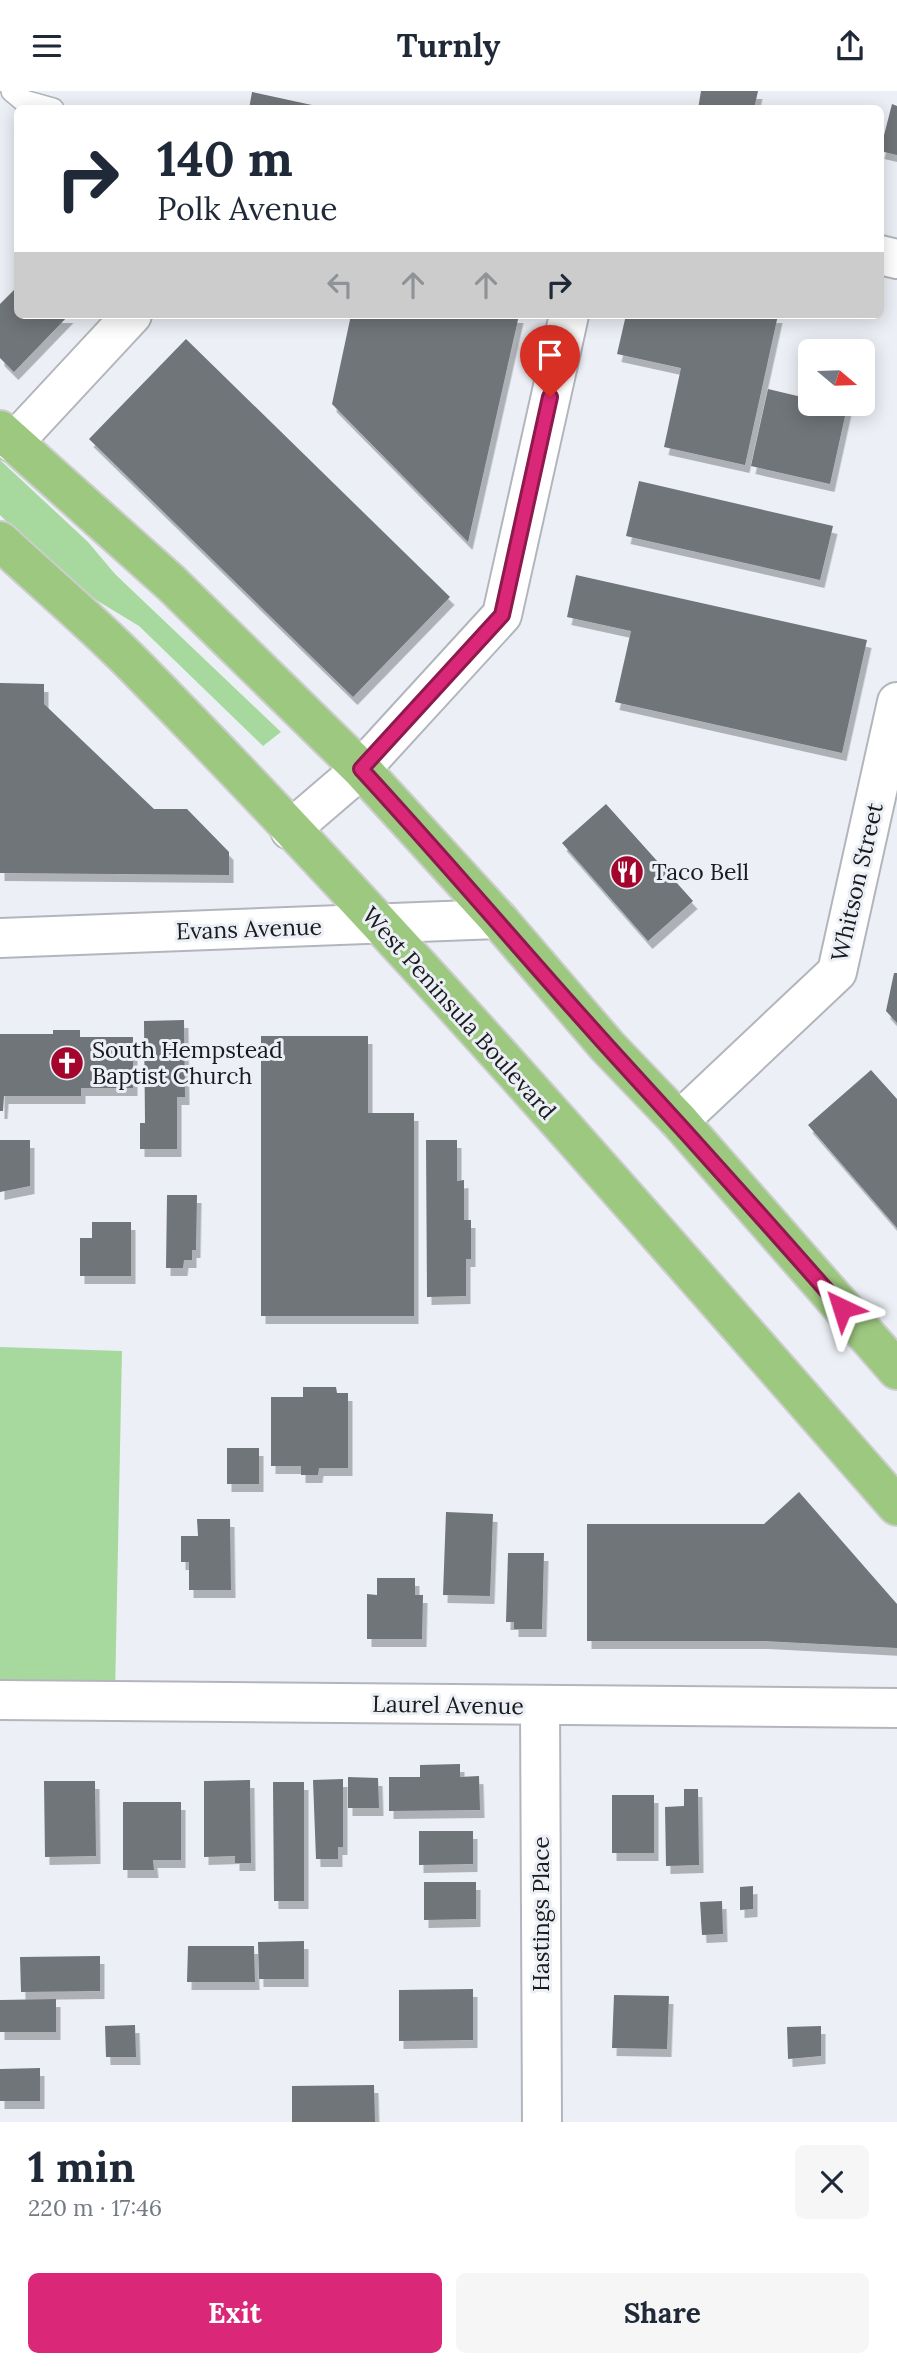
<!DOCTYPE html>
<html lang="en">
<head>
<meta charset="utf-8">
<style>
  body { margin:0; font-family:Lora,serif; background:#f6f6f7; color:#1f2937; height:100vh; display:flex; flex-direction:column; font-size:26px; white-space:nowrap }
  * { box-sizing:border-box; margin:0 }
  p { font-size:23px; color:#747a83 }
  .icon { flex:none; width:38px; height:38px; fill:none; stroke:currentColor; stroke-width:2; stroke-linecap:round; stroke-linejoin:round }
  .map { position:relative; height:2031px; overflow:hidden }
  .side { display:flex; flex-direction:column; background:#fff; flex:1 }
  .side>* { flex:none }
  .hud { position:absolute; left:14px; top:14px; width:870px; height:214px; border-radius:10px; box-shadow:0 4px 18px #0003; background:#fff; color:#1f2937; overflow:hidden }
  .needle { width:46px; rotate:109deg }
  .buttons { position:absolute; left:798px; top:248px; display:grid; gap:14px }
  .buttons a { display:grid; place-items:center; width:77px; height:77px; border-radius:10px; background:#fff; box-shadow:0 4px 18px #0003; font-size:35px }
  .pin { position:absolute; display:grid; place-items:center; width:60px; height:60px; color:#fff; margin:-72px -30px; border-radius:50% 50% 50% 0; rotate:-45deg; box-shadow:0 0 7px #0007 }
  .pin .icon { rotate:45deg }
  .me { position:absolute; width:77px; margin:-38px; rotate:319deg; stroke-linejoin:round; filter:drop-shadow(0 0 5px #0008) }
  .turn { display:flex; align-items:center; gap:24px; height:147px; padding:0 28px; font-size:32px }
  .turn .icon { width:91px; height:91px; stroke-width:2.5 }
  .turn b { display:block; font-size:49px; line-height:60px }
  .lanes { display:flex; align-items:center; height:66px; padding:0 28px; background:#0003; justify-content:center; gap:35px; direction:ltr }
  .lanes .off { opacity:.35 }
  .round { display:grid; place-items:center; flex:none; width:74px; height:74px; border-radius:10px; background:#f6f6f7 }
  .summary { display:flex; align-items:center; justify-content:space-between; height:119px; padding:0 28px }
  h1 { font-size:42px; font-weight:800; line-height:52px }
  .action { display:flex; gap:14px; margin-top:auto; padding:14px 28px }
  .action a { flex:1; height:80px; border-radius:10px; background:#db2777; color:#fff; font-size:28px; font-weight:800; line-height:80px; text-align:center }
  .action a+a { background:#f6f6f7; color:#1f2937 }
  header { display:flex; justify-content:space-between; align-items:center; height:91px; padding:0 28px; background:#fff; font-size:32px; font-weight:800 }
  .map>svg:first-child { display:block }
  .green { fill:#a7d99f }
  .building { fill:#707479; filter:url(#shadow) }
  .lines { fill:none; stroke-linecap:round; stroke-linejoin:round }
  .service-casing { stroke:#b2b6bc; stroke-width:24 }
  .minor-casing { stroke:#b2b6bc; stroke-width:42 }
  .primary-casing { stroke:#cccdcd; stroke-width:42 }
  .service { stroke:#fff; stroke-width:21 }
  .minor { stroke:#fff; stroke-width:38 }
  .primary { stroke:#9dc880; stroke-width:38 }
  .route-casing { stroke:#8e194d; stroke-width:18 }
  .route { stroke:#db2777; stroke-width:12 }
  .labels { text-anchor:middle; stroke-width:6; stroke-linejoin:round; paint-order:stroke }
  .poi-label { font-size:23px; fill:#191b1d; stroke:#ecf0f6; text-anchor:start }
  .street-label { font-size:23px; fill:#191b1d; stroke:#ecf0f6 }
</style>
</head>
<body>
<header><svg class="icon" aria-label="menu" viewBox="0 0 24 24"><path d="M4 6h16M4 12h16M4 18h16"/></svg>Turnly<svg class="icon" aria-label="share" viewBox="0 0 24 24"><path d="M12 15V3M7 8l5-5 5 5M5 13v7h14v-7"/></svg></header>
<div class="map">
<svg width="897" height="2031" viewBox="0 0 897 2031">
  <defs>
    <filter id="shadow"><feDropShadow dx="4.5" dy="8" stdDeviation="0" flood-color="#0004"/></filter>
  </defs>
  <rect width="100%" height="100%" fill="#ecf0f6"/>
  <g class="green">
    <polygon points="0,369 88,451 115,483 281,641 263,655 139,535 73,495 0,424"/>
    <polygon points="0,1256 122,1260 115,1604 0,1605"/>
  </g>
  <g class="building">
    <polygon points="701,0 758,0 754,18 698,18"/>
    <polygon points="252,1 321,16 321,18 249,18"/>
    <polygon points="892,13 897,15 897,64 880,60"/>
    <polygon points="18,195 18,224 69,224 14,281 0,267 0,213"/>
    <polygon points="351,224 519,224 468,451 332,313"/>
    <polygon points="626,224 778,224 745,374 664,356 681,277 617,263"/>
    <polygon points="186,248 450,506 353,606 89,348"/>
    <polygon points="768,298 810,308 810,313 847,316 830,393 751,375"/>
    <polygon points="639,390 833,435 820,489 626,445"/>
    <polygon points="576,484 867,549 842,662 615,611 631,540 567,526"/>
    <polygon points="0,592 44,593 44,613 154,718 187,718 229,761 229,784 0,782"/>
    <polygon points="606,713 693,810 648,850 562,752"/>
    <polygon points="894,882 897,882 897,932 886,920"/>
    <polygon points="184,929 185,1006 177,1006 177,1058 140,1058 140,1032 145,1032 144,930"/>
    <polygon points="53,939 80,939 80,946 133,946 133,997 81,997 81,1005 4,1005 3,1020 0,1020 0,943 53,943"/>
    <polygon points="261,945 368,945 368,1022 414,1022 414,1225 261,1225"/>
    <polygon points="871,979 897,1008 897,1137 808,1034"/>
    <polygon points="0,1049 30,1049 30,1095 0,1101"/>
    <polygon points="426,1049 457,1049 457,1090 464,1089 464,1129 471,1129 471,1168 466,1168 466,1205 427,1206"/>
    <polygon points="167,1104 197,1104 196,1159 192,1159 192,1169 184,1169 183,1177 166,1177"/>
    <polygon points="92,1131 131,1131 131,1185 80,1185 80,1147 92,1147"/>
    <polygon points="303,1296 336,1296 337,1302 348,1302 348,1377 319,1377 318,1384 301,1384 301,1375 271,1375 271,1306 303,1306"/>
    <rect x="227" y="1357" width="32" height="36"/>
    <polygon points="799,1401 897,1513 897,1557 764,1550 587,1550 587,1433 764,1433"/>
    <polygon points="446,1421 493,1423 490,1505 443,1504"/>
    <polygon points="197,1428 230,1428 231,1499 189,1499 189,1471 181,1471 181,1445 198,1445"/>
    <polygon points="508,1462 544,1462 542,1538 514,1538 514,1531 506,1531"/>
    <polygon points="377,1487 415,1487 415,1504 423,1504 422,1548 367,1548 367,1503 377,1504"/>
    <polygon points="460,1673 460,1686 479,1685 480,1719 389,1720 389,1686 420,1686 420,1674"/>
    <polygon points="348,1686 378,1687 379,1717 348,1717"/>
    <polygon points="343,1688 343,1756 338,1756 338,1768 316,1768 313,1689"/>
    <polygon points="250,1689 251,1772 235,1772 235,1765 204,1766 204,1690"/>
    <polygon points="44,1690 95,1690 96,1765 45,1766"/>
    <polygon points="273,1691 304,1691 304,1810 274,1810"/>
    <polygon points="684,1698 698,1698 699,1774 666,1775 665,1716 684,1715"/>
    <rect x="612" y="1704" width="42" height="58"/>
    <polygon points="123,1711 181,1711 181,1769 153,1769 154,1779 123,1779"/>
    <polygon points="419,1740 473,1740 473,1773 419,1774"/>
    <polygon points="424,1791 476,1791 476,1828 424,1829"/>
    <polygon points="753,1795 753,1818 740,1819 740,1796"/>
    <polygon points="722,1810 723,1843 702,1844 700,1811"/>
    <polygon points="304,1850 304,1888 259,1888 258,1851"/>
    <polygon points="188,1855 254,1855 255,1891 187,1891"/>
    <polygon points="100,1865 100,1900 21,1901 20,1866"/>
    <polygon points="473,1898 473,1949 399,1950 399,1899"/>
    <polygon points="614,1904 669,1905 667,1958 612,1957"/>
    <polygon points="56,1908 56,1941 0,1941 0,1909"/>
    <polygon points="135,1934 136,1966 106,1966 105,1935"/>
    <polygon points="821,1935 821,1965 788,1968 787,1936"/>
    <polygon points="40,1977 40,2010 0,2010 0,1978"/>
    <polygon points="374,1994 375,2031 292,2031 292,1995"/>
  </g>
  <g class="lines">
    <g class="service-casing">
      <polyline id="service" points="12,0 24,10 53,18"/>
    </g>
    <g class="minor-casing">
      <g id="minor">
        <polyline points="880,164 897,168"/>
        <polyline points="13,352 132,224"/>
        <polyline points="290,739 361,678 502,524 569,224"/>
        <polyline points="0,847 498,828"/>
        <polyline points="679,1030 837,881 897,611"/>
        <polyline points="0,1609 897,1617"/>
        <polyline points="540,1615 542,2031"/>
      </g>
    </g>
    <g class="primary-casing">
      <g id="primary">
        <polyline points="0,339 171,492 361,678 498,828 608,956 679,1030 897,1279"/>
        <path d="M0,450C45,492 93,532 136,576C401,845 648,1131 897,1415"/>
      </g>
    </g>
    <use href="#service" class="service"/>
    <use href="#minor" class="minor"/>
    <use href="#primary" class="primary"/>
  </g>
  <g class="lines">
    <g class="route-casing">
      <path id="route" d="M550,306L502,524L361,678C445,769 525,864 608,956C687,1042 765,1129 842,1217"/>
    </g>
    <use href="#route" class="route"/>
  </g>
  <defs>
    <g id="restaurant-disc" transform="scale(1.75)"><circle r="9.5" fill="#a3052c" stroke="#ecf0f6"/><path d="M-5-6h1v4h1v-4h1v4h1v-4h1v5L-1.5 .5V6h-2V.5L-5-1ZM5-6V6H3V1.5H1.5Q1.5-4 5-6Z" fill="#fff"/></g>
    <g id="church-disc" transform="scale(1.75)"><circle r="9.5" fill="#a3052c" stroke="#ecf0f6"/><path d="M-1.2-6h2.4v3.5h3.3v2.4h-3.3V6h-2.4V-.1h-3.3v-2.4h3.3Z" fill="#fff"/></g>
  </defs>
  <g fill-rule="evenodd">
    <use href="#restaurant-disc" x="627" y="781"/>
    <use href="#church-disc" x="67" y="972"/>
  </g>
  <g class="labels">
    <g class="poi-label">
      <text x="652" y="789">Taco Bell</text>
      <text x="92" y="967">South Hempstead<tspan x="92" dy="26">Baptist Church</tspan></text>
    </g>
    <g class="street-label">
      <text transform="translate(857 791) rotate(-77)" y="8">Whitson Street</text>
      <text transform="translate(249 838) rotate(-2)" y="8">Evans Avenue</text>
      <text transform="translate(459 922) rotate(48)" y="8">West Peninsula Boulevard</text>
      <text transform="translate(448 1614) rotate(1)" y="8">Laurel Avenue</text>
      <text transform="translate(541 1823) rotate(-90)" y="8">Hastings Place</text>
    </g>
  </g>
</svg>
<div class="buttons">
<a><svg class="needle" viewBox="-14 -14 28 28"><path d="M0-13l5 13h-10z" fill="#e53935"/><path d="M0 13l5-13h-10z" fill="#747a83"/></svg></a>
</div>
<div class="pin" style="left:550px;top:306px;background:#d93025"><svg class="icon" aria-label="arrive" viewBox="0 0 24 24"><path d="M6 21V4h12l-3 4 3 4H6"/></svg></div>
<svg class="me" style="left:842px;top:1217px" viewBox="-20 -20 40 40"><path d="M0-17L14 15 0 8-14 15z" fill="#db2777" stroke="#fff" stroke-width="4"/></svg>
<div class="hud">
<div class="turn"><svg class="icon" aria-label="right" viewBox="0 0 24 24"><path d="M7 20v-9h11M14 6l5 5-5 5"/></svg><div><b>140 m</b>Polk Avenue</div></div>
<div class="lanes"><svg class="icon off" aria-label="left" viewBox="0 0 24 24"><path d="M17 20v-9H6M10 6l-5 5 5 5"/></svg><svg class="icon off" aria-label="ahead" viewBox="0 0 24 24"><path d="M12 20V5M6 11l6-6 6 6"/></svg><svg class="icon off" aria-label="ahead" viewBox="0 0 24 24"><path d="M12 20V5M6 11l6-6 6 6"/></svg><svg class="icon" aria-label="right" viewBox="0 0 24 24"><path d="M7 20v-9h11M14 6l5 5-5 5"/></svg></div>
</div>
</div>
<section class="side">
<div class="summary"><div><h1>1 min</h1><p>220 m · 17:46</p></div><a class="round"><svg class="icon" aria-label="close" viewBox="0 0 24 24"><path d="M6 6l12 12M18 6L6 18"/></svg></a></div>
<div class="action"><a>Exit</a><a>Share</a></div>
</section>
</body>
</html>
